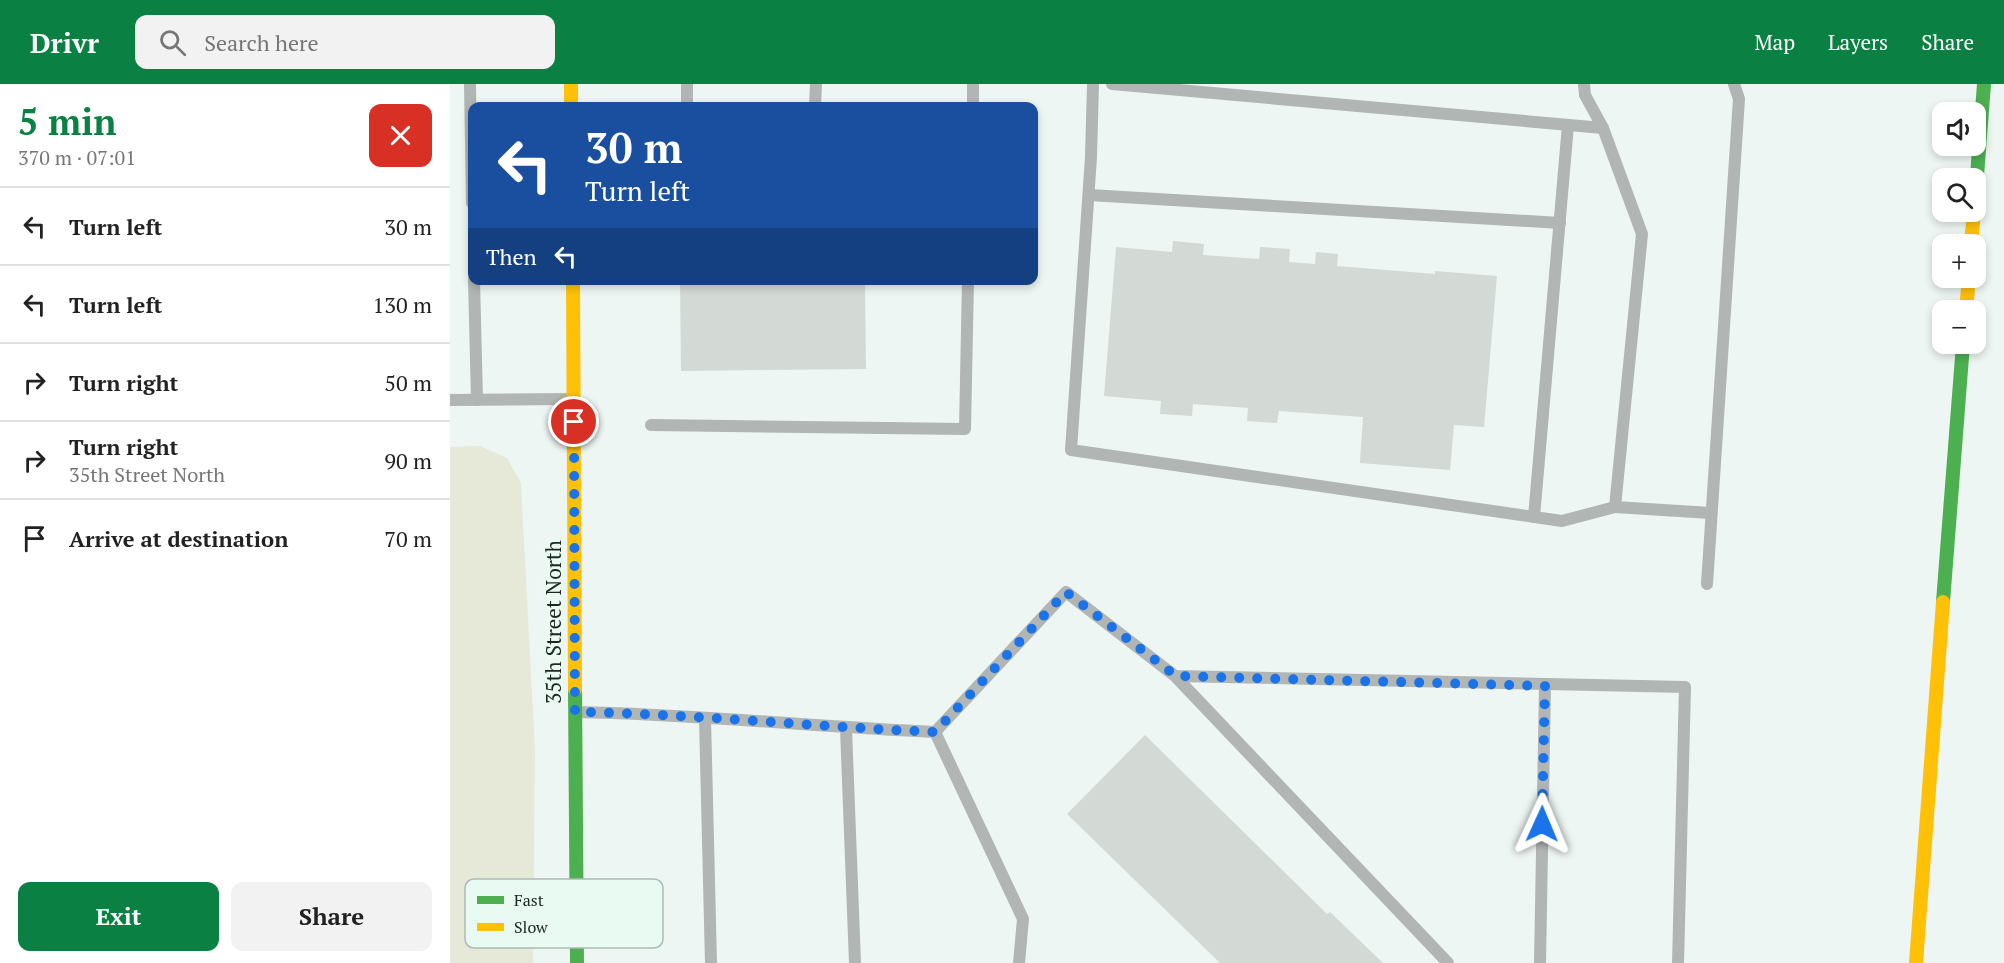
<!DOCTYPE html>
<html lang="en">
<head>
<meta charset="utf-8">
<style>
  body { margin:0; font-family:"PT Serif",serif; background:#f2f2f2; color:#222; height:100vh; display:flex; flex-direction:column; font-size:22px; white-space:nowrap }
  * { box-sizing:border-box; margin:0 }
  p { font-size:20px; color:#767676 }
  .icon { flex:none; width:33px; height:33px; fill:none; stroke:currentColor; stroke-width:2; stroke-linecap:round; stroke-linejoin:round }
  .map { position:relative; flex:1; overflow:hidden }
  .details { display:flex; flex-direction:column; background:#fff; width:450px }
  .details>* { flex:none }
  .hud { position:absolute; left:18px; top:18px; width:570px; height:183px; border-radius:12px; box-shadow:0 3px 9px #0003; background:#1a4fa0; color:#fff; overflow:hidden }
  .buttons { position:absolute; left:1482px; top:18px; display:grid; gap:12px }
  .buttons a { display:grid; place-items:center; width:54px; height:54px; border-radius:12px; background:#fff; box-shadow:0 3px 9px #0003; font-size:30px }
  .pin { position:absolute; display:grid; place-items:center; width:51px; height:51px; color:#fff; margin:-26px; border:3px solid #fff; border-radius:50%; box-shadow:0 2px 6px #0007 }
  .me { position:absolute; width:66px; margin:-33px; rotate:1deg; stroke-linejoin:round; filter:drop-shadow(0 0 4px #0008) }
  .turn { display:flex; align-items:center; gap:21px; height:126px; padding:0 18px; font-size:27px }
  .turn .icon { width:78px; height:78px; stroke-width:2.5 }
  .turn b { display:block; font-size:42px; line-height:51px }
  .then { display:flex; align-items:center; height:57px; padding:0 18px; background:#0003; gap:12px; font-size:22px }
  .round { display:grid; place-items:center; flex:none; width:63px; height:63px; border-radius:12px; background:#f2f2f2 }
  .headline { display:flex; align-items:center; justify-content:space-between; height:102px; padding:0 18px }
  h1 { font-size:36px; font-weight:800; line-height:45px; color:#0b8043 }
  .action { display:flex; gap:12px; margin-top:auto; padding:12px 18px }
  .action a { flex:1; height:69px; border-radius:12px; background:#0b8043; color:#fff; font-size:24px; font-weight:800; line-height:69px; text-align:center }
  .action a+a { background:#f2f2f2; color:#222 }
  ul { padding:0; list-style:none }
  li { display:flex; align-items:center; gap:18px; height:78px; padding:0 18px; border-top:2px solid #e0e0e0 }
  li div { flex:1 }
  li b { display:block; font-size:22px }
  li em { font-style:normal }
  header { display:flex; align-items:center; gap:36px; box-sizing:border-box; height:84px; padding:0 30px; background:#0b8043; color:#fff }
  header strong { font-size:28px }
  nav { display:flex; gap:33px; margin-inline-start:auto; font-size:21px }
  .search { width:420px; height:54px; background:#f2f2f2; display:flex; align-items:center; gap:15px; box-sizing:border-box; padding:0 21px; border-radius:12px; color:#767676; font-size:22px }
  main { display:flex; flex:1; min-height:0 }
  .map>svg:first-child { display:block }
  .green { fill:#e6e9d7 }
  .building { fill:#d3d9d5 }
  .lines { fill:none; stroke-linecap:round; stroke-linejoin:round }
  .lane { stroke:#b1b5b4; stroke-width:12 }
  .fast { stroke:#4caf50; stroke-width:14 }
  .slow { stroke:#ffc107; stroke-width:14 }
  .route { stroke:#1a73e8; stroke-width:10; stroke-dasharray:0 18 }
  .labels { text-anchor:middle; stroke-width:6; stroke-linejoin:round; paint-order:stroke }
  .street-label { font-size:21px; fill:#1f2522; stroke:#e9faf2 }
  .key { fill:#e9faf2; stroke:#acbab4; stroke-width:1.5 }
  .key-label { font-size:16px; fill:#1f2522 }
</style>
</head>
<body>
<header>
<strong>Drivr</strong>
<div class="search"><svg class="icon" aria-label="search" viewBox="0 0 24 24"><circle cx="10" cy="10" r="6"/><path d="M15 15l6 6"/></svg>Search here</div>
<nav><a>Map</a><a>Layers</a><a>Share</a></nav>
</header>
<main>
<section class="details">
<div class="headline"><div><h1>5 min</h1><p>370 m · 07:01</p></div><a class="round" style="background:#d93025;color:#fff"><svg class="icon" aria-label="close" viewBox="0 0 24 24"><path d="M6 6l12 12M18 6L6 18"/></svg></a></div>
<ul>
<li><svg class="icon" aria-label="left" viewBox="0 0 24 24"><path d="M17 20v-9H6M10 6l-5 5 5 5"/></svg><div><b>Turn left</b></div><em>30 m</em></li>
<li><svg class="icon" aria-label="left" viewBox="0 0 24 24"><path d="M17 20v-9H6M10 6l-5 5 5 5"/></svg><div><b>Turn left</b></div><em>130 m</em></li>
<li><svg class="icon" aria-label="right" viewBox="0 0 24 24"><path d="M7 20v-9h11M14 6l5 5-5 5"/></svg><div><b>Turn right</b></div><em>50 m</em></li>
<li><svg class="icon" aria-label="right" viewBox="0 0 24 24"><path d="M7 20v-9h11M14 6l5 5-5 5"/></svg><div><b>Turn right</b><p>35th Street North</p></div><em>90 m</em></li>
<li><svg class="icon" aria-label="arrive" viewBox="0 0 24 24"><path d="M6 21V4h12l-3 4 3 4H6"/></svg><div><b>Arrive at destination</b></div><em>70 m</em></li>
</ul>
<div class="action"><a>Exit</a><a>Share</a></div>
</section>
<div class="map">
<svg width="1554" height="879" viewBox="0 0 1554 879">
  <rect width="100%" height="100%" fill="#edf6f2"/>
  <polygon class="green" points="30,362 57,374 71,399 85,666 83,879 0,879 0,363"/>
  <g class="building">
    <polygon points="723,157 754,160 753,171 809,175 810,163 840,165 839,178 865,180 866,168 888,170 887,182 985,190 985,187 1047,192 1034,343 1004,341 1000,386 910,379 913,333 829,327 827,339 797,337 798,324 743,320 742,332 710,330 711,317 654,312 666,163 722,168"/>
    <polygon points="230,196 415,196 416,285 231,287"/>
    <polygon points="695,651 877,830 880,828 933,879 770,879 617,730"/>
  </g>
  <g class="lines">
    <g class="lane">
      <polyline points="20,0 22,119"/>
      <polyline points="237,0 237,22"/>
      <polyline points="643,0 641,73 621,366 1112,437 1165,423"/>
      <polyline points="662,0 1153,44"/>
      <polyline points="1134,0 1135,11 1153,44 1192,150 1165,423 1261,429"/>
      <polyline points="365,22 366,0"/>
      <polyline points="523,22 523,0"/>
      <polyline points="639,111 1110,139"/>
      <polyline points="24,196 27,316"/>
      <polyline points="0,316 122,315"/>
      <polyline points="201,341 515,345 518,196"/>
      <polyline points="1084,433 1118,41"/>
      <polyline points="1257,500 1289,15 1284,0"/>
      <polyline points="725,592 998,879"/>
      <path d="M126,628C246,630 365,643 485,648L573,835L569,879"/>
      <polyline points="255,634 261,879"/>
      <polyline points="396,645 405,879"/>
      <polyline points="485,648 616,508 725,592 1235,603 1228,879"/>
      <polyline points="1090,879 1095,601"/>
    </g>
    <g class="fast">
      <polyline points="1526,105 1534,0"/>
      <polyline points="1493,518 1513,260"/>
      <polyline points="125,605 127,879"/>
    </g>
    <g class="slow">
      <polyline points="121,0 121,22"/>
      <polyline points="1521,160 1524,128"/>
      <polyline points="123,196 125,605"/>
      <polyline points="1516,226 1519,194"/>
      <polyline points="1466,879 1493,518"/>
    </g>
  </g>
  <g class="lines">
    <path class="route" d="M124,338L125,628C245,630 365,643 485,648L616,508L726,592L1095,602L1092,740"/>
  </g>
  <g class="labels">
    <g class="street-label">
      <text transform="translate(104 538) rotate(-90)" y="7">35th Street North</text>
    </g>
  </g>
  <rect x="15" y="795" width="198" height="69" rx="9" class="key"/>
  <rect x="27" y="812" width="27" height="8" fill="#4caf50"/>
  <rect x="27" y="839" width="27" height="8" fill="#ffc107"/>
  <g class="key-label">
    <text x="64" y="822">Fast</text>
    <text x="64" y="849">Slow</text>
  </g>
</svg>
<div class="buttons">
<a><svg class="icon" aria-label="sound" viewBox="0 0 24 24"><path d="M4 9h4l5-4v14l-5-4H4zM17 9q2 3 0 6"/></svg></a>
<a><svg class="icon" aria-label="search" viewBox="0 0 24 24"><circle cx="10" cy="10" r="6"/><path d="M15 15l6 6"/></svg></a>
<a>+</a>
<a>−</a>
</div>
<div class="pin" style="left:124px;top:338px;background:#d93025"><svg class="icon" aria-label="arrive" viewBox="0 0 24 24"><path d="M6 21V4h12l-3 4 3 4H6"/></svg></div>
<svg class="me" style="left:1092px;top:740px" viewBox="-20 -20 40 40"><path d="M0-17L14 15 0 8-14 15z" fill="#1a73e8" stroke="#fff" stroke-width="4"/></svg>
<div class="hud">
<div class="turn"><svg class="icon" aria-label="left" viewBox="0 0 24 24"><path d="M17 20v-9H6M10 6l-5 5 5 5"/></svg><div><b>30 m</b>Turn left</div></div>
<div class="then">Then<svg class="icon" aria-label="left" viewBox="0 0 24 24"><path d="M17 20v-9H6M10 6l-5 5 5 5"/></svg></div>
</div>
</div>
</main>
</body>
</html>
